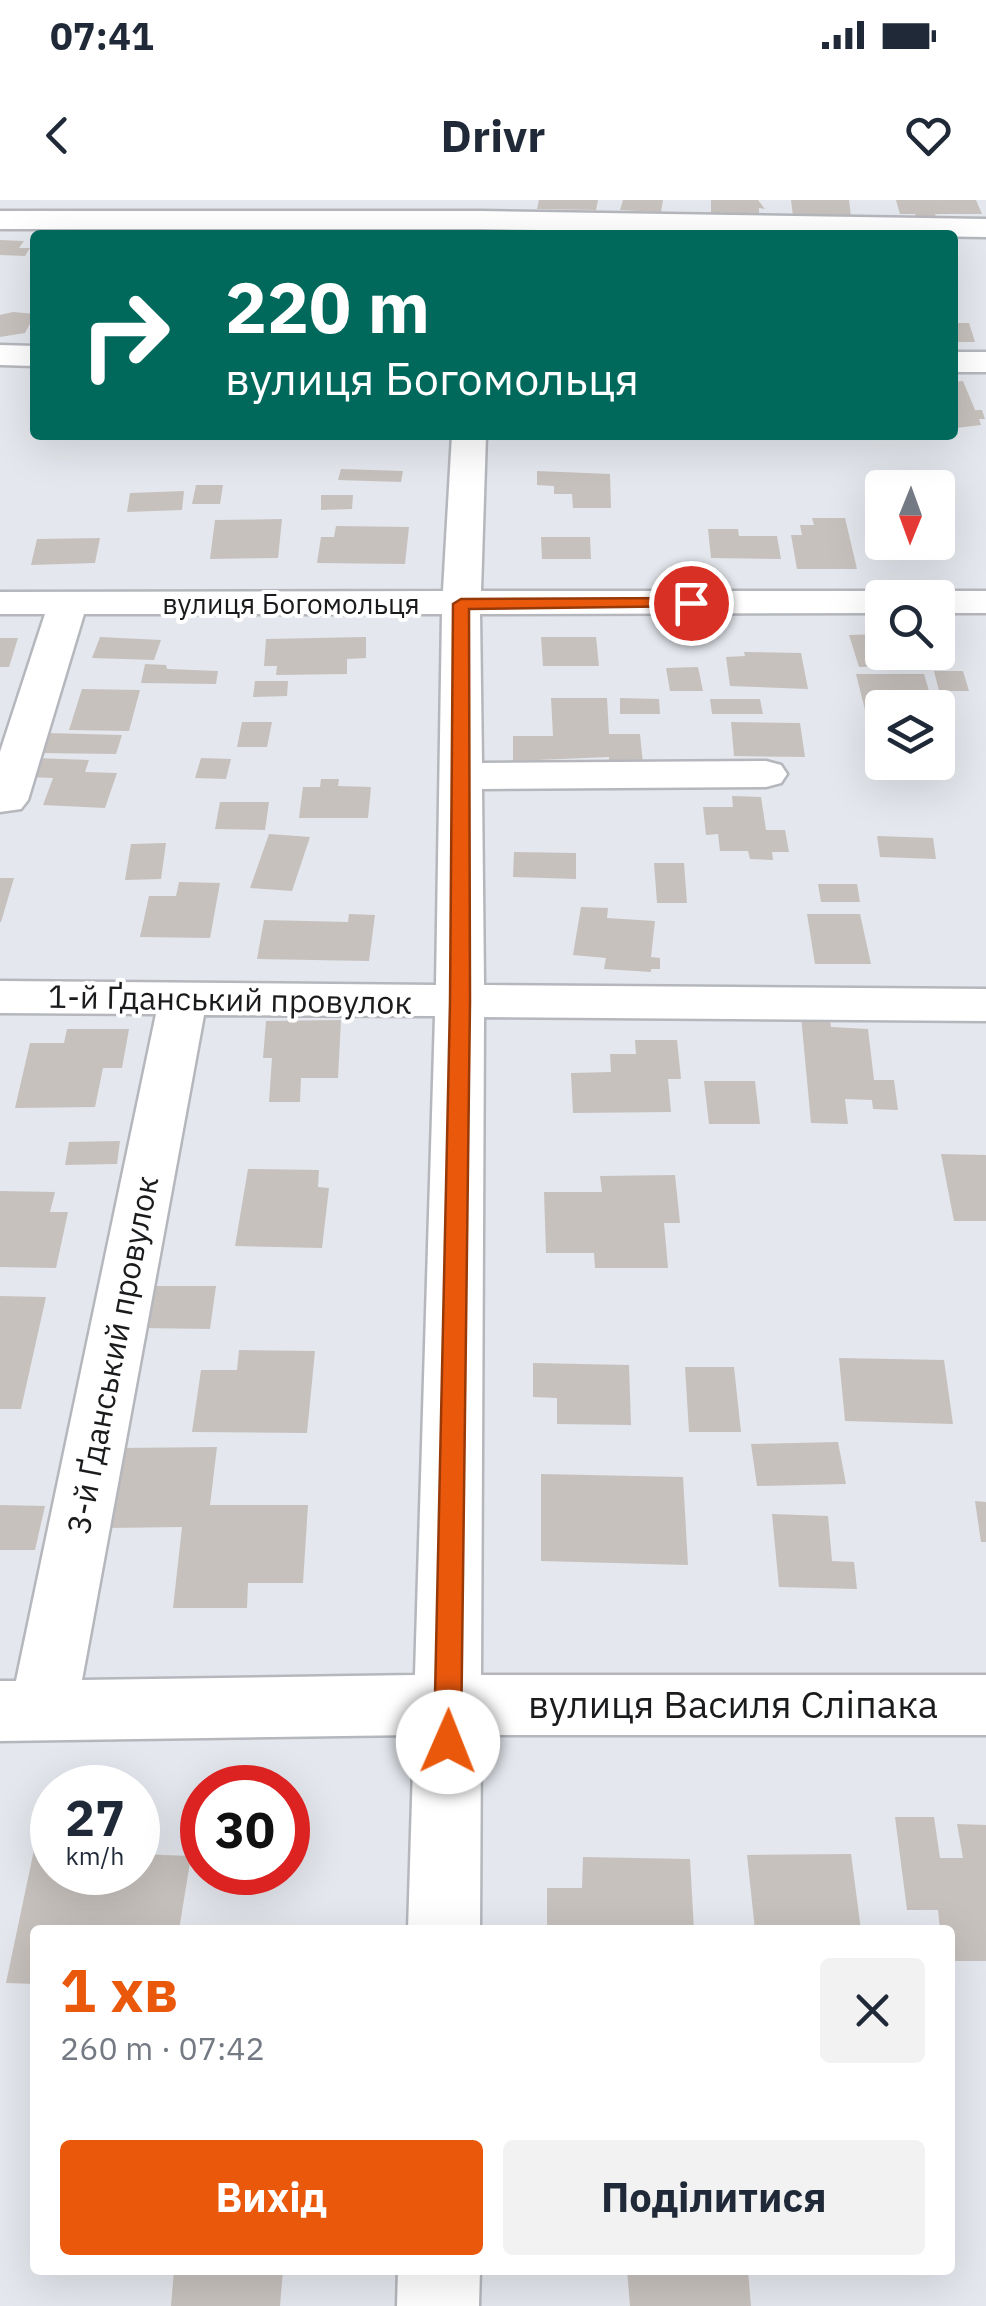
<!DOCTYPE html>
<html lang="uk">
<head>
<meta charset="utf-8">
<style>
  body { margin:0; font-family:"IBM Plex Sans",sans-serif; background:#f2f2f3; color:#1f2937; height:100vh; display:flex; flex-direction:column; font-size:38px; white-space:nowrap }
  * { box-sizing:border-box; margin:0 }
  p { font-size:32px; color:#747a83 }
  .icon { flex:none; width:55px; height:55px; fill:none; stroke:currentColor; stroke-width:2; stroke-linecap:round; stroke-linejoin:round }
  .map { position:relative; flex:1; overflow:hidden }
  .drawer { position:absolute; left:30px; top:1725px; width:925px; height:350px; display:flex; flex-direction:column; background:#fff; border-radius:10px; box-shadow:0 10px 40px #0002 }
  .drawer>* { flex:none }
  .top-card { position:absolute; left:30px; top:30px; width:928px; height:210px; border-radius:10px; box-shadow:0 10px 40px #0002; background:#00695c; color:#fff; overflow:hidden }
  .needle { width:65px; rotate:181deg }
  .fabs { position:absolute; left:865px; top:270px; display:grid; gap:20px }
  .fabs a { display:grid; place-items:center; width:90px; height:90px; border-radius:10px; background:#fff; box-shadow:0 10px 40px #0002; font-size:50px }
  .speed { position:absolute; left:30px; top:1565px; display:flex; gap:20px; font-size:50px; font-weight:700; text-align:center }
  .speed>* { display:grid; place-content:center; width:130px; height:130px; border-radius:50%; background:#fff; box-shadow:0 10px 40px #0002; line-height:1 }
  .speed small { font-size:25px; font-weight:400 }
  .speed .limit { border:15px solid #d22; background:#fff; color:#111 }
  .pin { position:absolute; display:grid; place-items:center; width:85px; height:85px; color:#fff; margin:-42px; border:5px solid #fff; border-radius:50%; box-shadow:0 2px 10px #0007 }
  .me { position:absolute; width:110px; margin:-55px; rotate:1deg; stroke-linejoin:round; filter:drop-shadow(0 0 8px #0008) }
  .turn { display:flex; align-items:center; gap:35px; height:210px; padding:0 30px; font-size:45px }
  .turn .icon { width:130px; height:130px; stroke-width:2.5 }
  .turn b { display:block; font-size:70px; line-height:85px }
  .round { display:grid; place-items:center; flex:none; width:105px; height:105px; border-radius:10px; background:#f2f2f3 }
  .headline { display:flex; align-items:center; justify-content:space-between; height:170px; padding:0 30px }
  h1 { font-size:60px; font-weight:700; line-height:75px; color:#ea580c }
  .cta { display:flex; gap:20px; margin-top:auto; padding:20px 30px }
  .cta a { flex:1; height:115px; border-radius:10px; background:#ea580c; color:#fff; font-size:40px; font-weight:700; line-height:115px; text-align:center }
  .cta a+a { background:#f2f2f3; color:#1f2937 }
  .status { display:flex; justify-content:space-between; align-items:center; height:70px; padding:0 50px; background:#fff; direction:ltr }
  .status svg { height:28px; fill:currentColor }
  header { display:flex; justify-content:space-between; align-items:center; height:130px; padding:0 30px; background:#fff; font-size:45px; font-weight:700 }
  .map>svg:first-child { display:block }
  .building { fill:#c7c1bd }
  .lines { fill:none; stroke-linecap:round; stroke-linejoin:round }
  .minor-casing { stroke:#b5b7bd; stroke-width:5 }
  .minor { fill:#fff; fill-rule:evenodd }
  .route { fill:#ea580c; stroke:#983908; stroke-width:2.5 }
  .labels { text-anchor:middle; stroke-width:8; stroke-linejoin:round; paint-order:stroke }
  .far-street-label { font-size:28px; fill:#1a1b1d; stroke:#fff }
  .street-label { font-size:32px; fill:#1a1b1d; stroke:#fff }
  .near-street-label { font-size:38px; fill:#1a1b1d; stroke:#fff }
</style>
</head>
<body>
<div class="status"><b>07:41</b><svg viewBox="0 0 49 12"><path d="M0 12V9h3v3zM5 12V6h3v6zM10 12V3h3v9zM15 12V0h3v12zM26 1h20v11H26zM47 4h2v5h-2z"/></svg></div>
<header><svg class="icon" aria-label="back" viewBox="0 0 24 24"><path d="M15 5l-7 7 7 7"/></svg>Drivr<svg class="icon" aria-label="heart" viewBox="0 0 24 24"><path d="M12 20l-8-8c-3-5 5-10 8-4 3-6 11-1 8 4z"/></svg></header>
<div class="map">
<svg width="986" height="2106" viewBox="0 0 986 2106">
  <rect width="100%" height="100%" fill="#e4e7ed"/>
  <g class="building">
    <polygon points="539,0 598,0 596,10 537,9"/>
    <polygon points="623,0 663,0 661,12 620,10"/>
    <polygon points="711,0 758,0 765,9 759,8 759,14 711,13"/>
    <polygon points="791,0 849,0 851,17 793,16"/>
    <polygon points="896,0 976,0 982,14 935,14 937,19 917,19 915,14 900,14"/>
    <polygon points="0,40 24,41 19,48 30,48 25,56 0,55"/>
    <polygon points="13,112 35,114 25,133 0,137 0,115"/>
    <polygon points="952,123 969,123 975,142 952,142"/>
    <polygon points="963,181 975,210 982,210 985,219 979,219 981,225 956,228 952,224 952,182"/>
    <polygon points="341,269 403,271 401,282 338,280"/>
    <polygon points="537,271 610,274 611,308 573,308 572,294 554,294 554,286 537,285"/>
    <polygon points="196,285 223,285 220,304 192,304"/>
    <polygon points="184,291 182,310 127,312 130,293"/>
    <polygon points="321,295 353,295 352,309 321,310"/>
    <polygon points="812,318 845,318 857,369 797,369 791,335 802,335 800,325 814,325"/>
    <polygon points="282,319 278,358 210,359 215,320"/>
    <polygon points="336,326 409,327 405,364 317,363 321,337 334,337"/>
    <polygon points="708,329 738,329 739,336 777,336 781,359 711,358"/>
    <polygon points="541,337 590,337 591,359 542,359"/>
    <polygon points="100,338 95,363 31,365 37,339"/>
    <polygon points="883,342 938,342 943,359 887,359"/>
    <polygon points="876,418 882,418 882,452 893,452 898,466 859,467 849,435 882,434"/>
    <polygon points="100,437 161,440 154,460 92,458"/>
    <polygon points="366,437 366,458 347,459 347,474 276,475 277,466 264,466 266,439"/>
    <polygon points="541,437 596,437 599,466 543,466"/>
    <polygon points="0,438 18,438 9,467 0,467"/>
    <polygon points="744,452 801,453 808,489 730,486 726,457 745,456"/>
    <polygon points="145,464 166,465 167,469 218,471 216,484 141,483"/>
    <polygon points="698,467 703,491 670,491 666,468"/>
    <polygon points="934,471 963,471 969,491 939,491"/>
    <polygon points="856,474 924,474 934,508 882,508 882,558 877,558"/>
    <polygon points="255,481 288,481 287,496 253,497"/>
    <polygon points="82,489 140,490 129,531 69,530"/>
    <polygon points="551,498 607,498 609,534 640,534 643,564 609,564 609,557 513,561 513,536 553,536"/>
    <polygon points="620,498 659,499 660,514 620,514"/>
    <polygon points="710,499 760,499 763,514 712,514"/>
    <polygon points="242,522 272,522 267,547 237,547"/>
    <polygon points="731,522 800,523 805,557 734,556"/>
    <polygon points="48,533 122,535 116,554 41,553"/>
    <polygon points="35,558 89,560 85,572 117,573 105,608 43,605 53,578 27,577"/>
    <polygon points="201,558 231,559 226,579 195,578"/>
    <polygon points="321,579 339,579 338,586 371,587 368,618 299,618 303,587 320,587"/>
    <polygon points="732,596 761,597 766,630 785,630 789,652 772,652 773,660 750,659 748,651 720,651 718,634 706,635 703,607 733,607"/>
    <polygon points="220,602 269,602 265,630 215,629"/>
    <polygon points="269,634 310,637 292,691 250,688"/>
    <polygon points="877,636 933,638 936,659 880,657"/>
    <polygon points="166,643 161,679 125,680 131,644"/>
    <polygon points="514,652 576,653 576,679 513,677"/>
    <polygon points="654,663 684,663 687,703 657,703"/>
    <polygon points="0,678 14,678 1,722 0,722"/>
    <polygon points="179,682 220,683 210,738 140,737 149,696 176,696"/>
    <polygon points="818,684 857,684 860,702 821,702"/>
    <polygon points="581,707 608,708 607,718 655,721 651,757 660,758 660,769 651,769 651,772 604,769 606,758 573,755"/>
    <polygon points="349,714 375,715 369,761 257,759 264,720 348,722"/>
    <polygon points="807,714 860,714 871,764 815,764"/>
    <polygon points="801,816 830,817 831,827 868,829 874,880 894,880 898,910 873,909 872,900 845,899 848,924 811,923"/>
    <polygon points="341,820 338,878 301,878 300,902 269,902 272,858 263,858 266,821"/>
    <polygon points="67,829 129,829 122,868 103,868 95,907 15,908 30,843 64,843"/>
    <polygon points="635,840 677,840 681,879 668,879 671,912 573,913 571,873 611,872 610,854 636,854"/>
    <polygon points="704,881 755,881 760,924 709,924"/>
    <polygon points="120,941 117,964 65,965 69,942"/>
    <polygon points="941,954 986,955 986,1021 954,1021"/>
    <polygon points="248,969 319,970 318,987 329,988 322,1048 235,1046"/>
    <polygon points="675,975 680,1023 664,1023 668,1068 595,1068 594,1053 546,1053 544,992 602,992 600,976"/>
    <polygon points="0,991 55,992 50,1012 68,1012 56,1068 0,1067"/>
    <polygon points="148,1086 216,1086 210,1129 141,1128"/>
    <polygon points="0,1096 46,1097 21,1209 0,1209"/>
    <polygon points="239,1150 315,1151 307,1233 192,1232 201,1170 237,1170"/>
    <polygon points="839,1158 944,1160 953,1224 845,1221"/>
    <polygon points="533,1163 629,1165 631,1225 557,1224 557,1198 533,1197"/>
    <polygon points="685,1167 734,1167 741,1232 689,1232"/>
    <polygon points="838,1242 846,1284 757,1286 751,1244"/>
    <polygon points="217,1247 210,1305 308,1305 303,1383 248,1383 247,1408 173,1408 182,1327 108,1328 120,1248"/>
    <polygon points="541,1274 683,1277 688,1365 541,1361"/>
    <polygon points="975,1301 986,1302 986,1342 981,1342"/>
    <polygon points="0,1305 45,1306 35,1350 0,1350"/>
    <polygon points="772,1314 828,1316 832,1361 854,1362 857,1389 779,1387"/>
    <polygon points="895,1617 934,1617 940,1658 963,1658 957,1624 986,1625 986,1761 950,1761 950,1730 940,1730 938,1710 907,1710"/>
    <polygon points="34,1650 52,1650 52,1672 138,1672 138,1654 191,1656 179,1730 35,1730 35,1784 6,1783"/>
    <polygon points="851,1654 861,1730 755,1730 747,1655"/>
    <polygon points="583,1657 690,1659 694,1730 547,1730 547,1688 582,1688"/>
    <polygon points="174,2070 283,2070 280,2106 171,2106"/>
    <polygon points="627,2070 748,2070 751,2106 630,2106"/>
  </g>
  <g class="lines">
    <g class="minor-casing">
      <g id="minor">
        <polygon points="0,11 480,11 986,19 986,37 480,29 0,29"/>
        <polygon points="0,145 35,146 35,166 0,165"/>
        <rect x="952" y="152" width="34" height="20"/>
        <path d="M452,235H486L481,391H882L898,398H882V413L480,414L482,563L766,561L781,565L787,574L781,583L766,587L482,589L484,785L986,789V821L484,817L481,1475H986V1535H481L480,1730H408L414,1535L0,1541V1481H16L156,814L0,813V781L436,785L442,414H84L28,600L21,609L0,612V552L45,414H0V392L443,391ZM204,815L435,816L415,1475L82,1480Z"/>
        <polygon points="938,391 986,391 986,413 938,413 938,398 922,398"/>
        <polygon points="398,2070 480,2070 479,2106 397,2106"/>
      </g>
    </g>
    <use href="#minor" class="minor"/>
  </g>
  <polygon class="route" points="691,398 699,403 697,406 469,409 470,802 461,1542 457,1551 448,1555 438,1551 434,1542 450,802 453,404 461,399"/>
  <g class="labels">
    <g class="far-street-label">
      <text x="291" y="414">вулиця Богомольця</text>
    </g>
    <g class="street-label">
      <text transform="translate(230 800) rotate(1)" y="11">1-й Ґданський провулок</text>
      <text transform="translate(113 1155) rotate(-79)" y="11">3-й Ґданський провулок</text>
    </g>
    <g class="near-street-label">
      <text x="733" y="1518">вулиця Василя Сліпака</text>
    </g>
  </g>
</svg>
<div class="fabs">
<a><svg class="needle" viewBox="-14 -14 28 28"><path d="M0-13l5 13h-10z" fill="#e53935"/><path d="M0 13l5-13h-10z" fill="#747a83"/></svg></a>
<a><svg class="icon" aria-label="search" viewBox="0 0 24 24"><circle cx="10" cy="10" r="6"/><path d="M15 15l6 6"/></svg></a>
<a><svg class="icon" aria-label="layers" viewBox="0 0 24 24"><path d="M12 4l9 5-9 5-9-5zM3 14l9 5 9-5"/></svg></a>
</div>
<div class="speed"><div>27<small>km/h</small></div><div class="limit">30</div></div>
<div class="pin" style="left:691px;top:403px;background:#d93025"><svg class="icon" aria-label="arrive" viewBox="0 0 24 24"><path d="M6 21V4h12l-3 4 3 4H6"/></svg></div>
<svg class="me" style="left:448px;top:1542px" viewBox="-20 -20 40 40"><circle r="19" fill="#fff"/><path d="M0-13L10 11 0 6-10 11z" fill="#ea580c"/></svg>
<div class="top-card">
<div class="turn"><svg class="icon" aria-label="right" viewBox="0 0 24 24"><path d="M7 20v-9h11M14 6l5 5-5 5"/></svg><div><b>220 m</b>вулиця Богомольця</div></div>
</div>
<section class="drawer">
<div class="headline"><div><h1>1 хв</h1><p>260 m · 07:42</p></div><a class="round"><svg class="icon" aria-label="close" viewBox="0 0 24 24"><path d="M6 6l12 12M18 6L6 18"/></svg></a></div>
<div class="cta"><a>Вихід</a><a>Поділитися</a></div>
</section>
</div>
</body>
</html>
